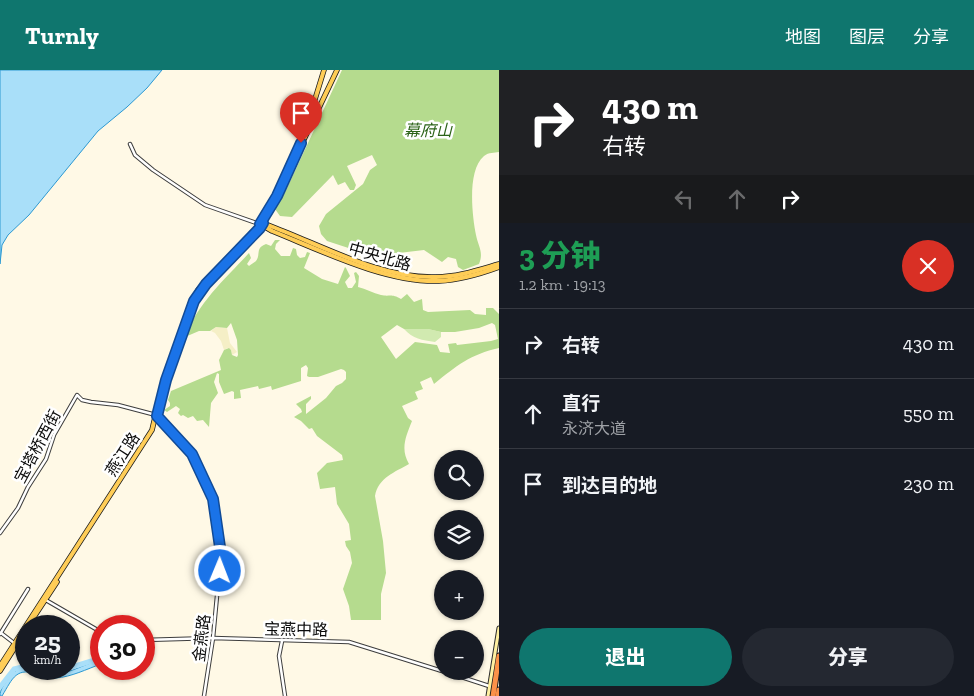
<!DOCTYPE html>
<html lang="zh">
<head>
<meta charset="utf-8">
<style>
  body { margin:0; font-family:"Zilla Slab","Noto Sans SC",serif; background:#242831; color:#f1f3f6; height:100vh; display:flex; flex-direction:column; font-size:19px; white-space:nowrap }
  * { box-sizing:border-box; margin:0 }
  p { font-size:16px; color:#9ea1a6 }
  .icon { flex:none; width:28px; height:28px; fill:none; stroke:currentColor; stroke-width:2; stroke-linecap:round; stroke-linejoin:round }
  .map { position:relative; flex:1; overflow:hidden }
  .details { display:flex; flex-direction:column; background:#171b24; width:475px }
  .details>* { flex:none }
  .banner { background:#202124; color:#fff; overflow:hidden }
  .tools { position:absolute; left:434px; top:380px; display:grid; gap:10px }
  .tools a { display:grid; place-items:center; width:50px; height:50px; border-radius:50%; background:#171b24; box-shadow:0 1px 4px #0004; font-size:25px }
  .speed { position:absolute; left:15px; top:545px; display:flex; gap:10px; font-size:25px; font-weight:700; text-align:center }
  .speed>* { display:grid; place-content:center; width:65px; height:65px; border-radius:50%; background:#171b24; box-shadow:0 1px 4px #0004; line-height:1 }
  .speed small { font-size:12px; font-weight:400 }
  .speed .limit { border:8px solid #d22; background:#fff; color:#111 }
  .pin { position:absolute; display:grid; place-items:center; width:42px; height:42px; color:#fff; margin:-51px -21px; border-radius:50% 50% 50% 0; rotate:-45deg; box-shadow:0 0 5px #0007 }
  .pin .icon { rotate:45deg }
  .me { position:absolute; width:55px; margin:-28px; rotate:1deg; stroke-linejoin:round; filter:drop-shadow(0 0 4px #0008) }
  .turn { display:flex; align-items:center; gap:18px; height:105px; padding:0 20px; font-size:22px }
  .turn .icon { width:65px; height:65px; stroke-width:2.5 }
  .turn b { display:block; font-size:35px; line-height:42px }
  .lanes { display:flex; align-items:center; height:48px; padding:0 20px; background:#0003; justify-content:center; gap:25px; direction:ltr }
  .lanes .off { opacity:.35 }
  .round { display:grid; place-items:center; flex:none; width:52px; height:52px; border-radius:26px; background:#242831 }
  .summary { display:flex; align-items:center; justify-content:space-between; height:85px; padding:0 20px }
  h1 { font-size:30px; font-weight:800; line-height:38px; color:#1e9e55 }
  .cta { display:flex; gap:10px; margin-top:auto; padding:10px 20px }
  .cta a { flex:1; height:58px; border-radius:30px; background:#0f766e; color:#fff; font-size:20px; font-weight:800; line-height:58px; text-align:center }
  .cta a+a { background:#242831; color:#f1f3f6 }
  ul { padding:0; list-style:none }
  li { display:flex; align-items:center; gap:15px; height:70px; padding:0 20px; border-top:1px solid #363941 }
  li div { flex:1 }
  li b { display:block; font-size:19px }
  li em { font-style:normal }
  header { display:flex; align-items:center; gap:30px; box-sizing:border-box; height:70px; padding:0 25px; background:#0f766e; color:#fff }
  header strong { font-size:24px }
  nav { display:flex; gap:28px; margin-inline-start:auto; font-size:18px }
  main { display:flex; flex:1; min-height:0 }
  .map>svg:first-child { display:block }
  .farmland { fill:#f5efc6 }
  .green { fill:#d1eab0 }
  .forest { fill:#b5db8e; fill-rule:evenodd }
  .water { fill:#a9dff9; stroke:#2d99d2 }
  .lines { fill:none; stroke-linecap:round; stroke-linejoin:round }
  .river { stroke:#a9dff9; stroke-width:5 }
  .street-casing { stroke:#3d3d3d; stroke-width:4.5 }
  .secondary-casing { stroke:#2c2c2c; stroke-width:5 }
  .primary-casing { stroke:#1b1b1b; stroke-width:5.5 }
  .highway-casing { stroke:#1b1b1b; stroke-width:7 }
  .street { stroke:#fff; stroke-width:2.5 }
  .secondary { stroke:#fff0a1; stroke-width:3 }
  .primary { stroke:#ffcd57; stroke-width:4 }
  .highway { stroke:#fb9149; stroke-width:5 }
  .route-casing { stroke:#114b97; stroke-width:12 }
  .route { stroke:#1a73e8; stroke-width:9 }
  .labels { text-anchor:middle; stroke-width:5; stroke-linejoin:round; paint-order:stroke }
  .park-label { font-size:16px; font-style:italic; fill:#2c6319; stroke:#fff }
  .street-label { font-size:16px; fill:#0a0a0a; stroke:#fff }
</style>
</head>
<body>
<header>
<strong>Turnly</strong>
<nav><a>地图</a><a>图层</a><a>分享</a></nav>
</header>
<main>
<div class="map">
<svg width="499" height="626" viewBox="0 0 499 626">
  <rect width="100%" height="100%" fill="#fff9e6"/>
  <polygon class="farmland" points="216,257 227,258 230,273 237,282 232,285 231,280 228,278 224,280 221,271 215,263 211,261"/>
  <path class="green" d="M404,259H428L441,262V267L435,272C422,270 413,269 404,259Z"/>
  <g class="forest">
    <path d="M342,0H499V82C494,83 489,82 484,86C467,100 472,145 476,165C478,176 484,182 479,194L463,200L458,197L456,189L448,187L442,192L424,180L373,186L327,171L321,164L319,156L326,144L363,114L370,100L377,95L372,85L347,96L356,115L354,120H350L345,112L338,115L333,105L292,147L280,146L275,139L287,118Z"/>
    <path d="M275,170H280L276,174L275,179L281,186H290L293,178L296,179L297,185L300,188L305,187L307,182L310,183L304,198L322,209L338,214L345,197L346,198L350,206L345,212L348,218H352L356,212L354,203L356,202L359,206L358,217C366,219 373,223 381,225C390,227 391,223 401,229L407,224L414,232L422,229L423,240L428,242L470,240L475,244L486,245V238H493L499,244V278C471,284 456,296 434,314L431,307L420,312L423,319L415,322L418,329L402,336L408,348L412,351C406,366 400,379 409,394C395,402 378,408 375,426L383,471L386,503L381,524V550H351L349,536L343,519L352,493L350,482L346,476L345,471L351,470L349,454L337,434L335,417L320,419L317,403L327,393L343,390L342,385L317,366L312,358L309,359L301,351L294,347L302,342L301,339L296,334L311,326V329L306,334V344L326,328L336,316L342,313L346,309V302L344,300L341,299L318,307H309L307,306L308,298L306,295L301,298V311L272,320L271,316L259,319L258,316L240,320L241,328L234,329V322L232,321L224,324L219,312V304L217,303L214,312L218,323L211,333L209,357L203,350L197,351L193,346L188,348L183,345L181,346L178,343L180,339L176,336L167,342L164,340L170,336V333L168,330L171,321L221,300L219,290L224,280L229,278L231,280L232,285L237,287L238,285L237,270L231,253L227,258L216,257L210,261H199L185,267C198,233 224,210 249,183L251,188L247,194L249,196C251,194 254,193 256,191C261,184 255,178 266,174L271,176ZM492,253L495,255L498,269L491,271L457,275L456,273L448,274L450,283L440,282L437,275L415,272L396,289L381,267L397,255L404,259H428L441,262H455L479,258Z"/>
  </g>
  <g class="water">
    <polygon points="0,0 162,0 147,18 127,37 98,61 29,145 8,165 2,175 0,194"/>
    <path d="M101,589V594C87,599 71,607 56,608C50,609 45,607 40,605C16,596 13,608 2,626H0C0,619 4,615 8,609C25,584 38,607 56,605C68,603 89,593 101,589Z"/>
  </g>
  <g class="lines">
    <g class="river">
      <polyline points="69,598 101,588"/>
      <path d="M34,599C47,605 55,603 68,599"/>
      <polyline points="0,617 14,599 26,596"/>
    </g>
    <g class="street-casing">
      <g id="street">
        <polyline points="130,74 135,85 153,100 205,135 259,154"/>
        <polyline points="0,463 18,438 28,417 46,389 54,365 77,325 82,330 91,332 118,335 156,345 192,384 213,429 221,484 213,568 204,626"/>
        <polyline points="44,529 101,562"/>
        <polyline points="1,563 14,573"/>
        <polyline points="0,564 28,519"/>
        <polyline points="144,570 213,568 349,572 442,601"/>
        <polyline points="282,571 279,586 285,626"/>
        <polyline points="443,601 489,616"/>
      </g>
    </g>
    <g class="secondary-casing">
      <polyline id="secondary" points="488,626 499,558"/>
    </g>
    <g class="primary-casing">
      <g id="primary">
        <polyline points="304,65 324,0"/>
        <path d="M260,154L272,161C322,181 386,213 439,211C460,210 480,204 499,197"/>
        <path d="M260,154L263,153L273,157C323,176 382,209 436,207C458,207 478,200 499,194"/>
        <polyline points="28,556 57,512"/>
        <polyline points="0,596 152,360 164,309 190,235 198,220 260,154 277,126 337,0"/>
        <polyline points="0,601 26,560"/>
      </g>
    </g>
    <g class="highway-casing">
      <g id="highway">
        <polyline points="493,626 499,586"/>
        <polyline points="498,626 499,620"/>
      </g>
    </g>
    <use href="#street" class="street"/>
    <use href="#secondary" class="secondary"/>
    <use href="#primary" class="primary"/>
    <use href="#highway" class="highway"/>
  </g>
  <g class="lines">
    <g class="route-casing">
      <polyline id="route" points="220,501 221,484 213,429 192,384 157,346 166,310 194,231 206,214 260,158 263,153 260,154 277,126 301,73"/>
    </g>
    <use href="#route" class="route"/>
  </g>
  <g class="labels">
    <g class="park-label">
      <text x="428" y="66">幕府山</text>
    </g>
    <g class="street-label">
      <text transform="translate(380 186) rotate(16)" y="6">中央北路</text>
      <text transform="translate(37 376) rotate(-62)" y="6">宝塔桥西街</text>
      <text transform="translate(122 384) rotate(-57)" y="6">燕江路</text>
      <text transform="translate(296 559) rotate(1)" y="6">宝燕中路</text>
      <text transform="translate(201 568) rotate(-83)" y="6">金燕路</text>
    </g>
  </g>
</svg>
<div class="tools">
<a><svg class="icon" aria-label="search" viewBox="0 0 24 24"><circle cx="10" cy="10" r="6"/><path d="M15 15l6 6"/></svg></a>
<a><svg class="icon" aria-label="layers" viewBox="0 0 24 24"><path d="M12 4l9 5-9 5-9-5zM3 14l9 5 9-5"/></svg></a>
<a>+</a>
<a>−</a>
</div>
<div class="speed"><div>25<small>km/h</small></div><div class="limit">30</div></div>
<div class="pin" style="left:301px;top:73px;background:#d93025"><svg class="icon" aria-label="arrive" viewBox="0 0 24 24"><path d="M6 21V4h12l-3 4 3 4H6"/></svg></div>
<svg class="me" style="left:220px;top:501px" viewBox="-20 -20 40 40"><circle r="17" fill="#1a73e8" stroke="#fff" stroke-width="3"/><path d="M0-11L8 9 0 5-8 9z" fill="#fff"/></svg>
</div>
<section class="details">
<div class="banner">
<div class="turn"><svg class="icon" aria-label="right" viewBox="0 0 24 24"><path d="M7 20v-9h11M14 6l5 5-5 5"/></svg><div><b>430 m</b>右转</div></div>
<div class="lanes"><svg class="icon off" aria-label="left" viewBox="0 0 24 24"><path d="M17 20v-9H6M10 6l-5 5 5 5"/></svg><svg class="icon off" aria-label="ahead" viewBox="0 0 24 24"><path d="M12 20V5M6 11l6-6 6 6"/></svg><svg class="icon" aria-label="right" viewBox="0 0 24 24"><path d="M7 20v-9h11M14 6l5 5-5 5"/></svg></div>
</div>
<div class="summary"><div><h1>3 分钟</h1><p>1.2 km · 19:13</p></div><a class="round" style="background:#d93025;color:#fff"><svg class="icon" aria-label="close" viewBox="0 0 24 24"><path d="M6 6l12 12M18 6L6 18"/></svg></a></div>
<ul>
<li><svg class="icon" aria-label="right" viewBox="0 0 24 24"><path d="M7 20v-9h11M14 6l5 5-5 5"/></svg><div><b>右转</b></div><em>430 m</em></li>
<li><svg class="icon" aria-label="ahead" viewBox="0 0 24 24"><path d="M12 20V5M6 11l6-6 6 6"/></svg><div><b>直行</b><p>永济大道</p></div><em>550 m</em></li>
<li><svg class="icon" aria-label="arrive" viewBox="0 0 24 24"><path d="M6 21V4h12l-3 4 3 4H6"/></svg><div><b>到达目的地</b></div><em>230 m</em></li>
</ul>
<div class="cta"><a>退出</a><a>分享</a></div>
</section>
</main>
</body>
</html>
